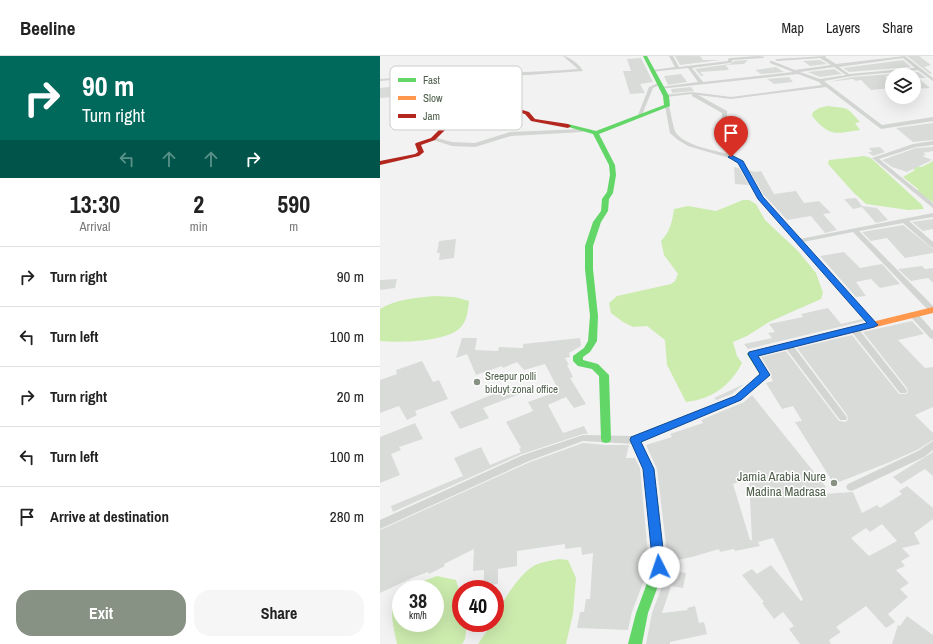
<!DOCTYPE html>
<html lang="en">
<head>
<meta charset="utf-8">
<style>
  body { margin:0; font-family:"Archivo Narrow",sans-serif; background:#f6f6f6; color:#222; height:100vh; display:flex; flex-direction:column; font-size:15px; white-space:nowrap }
  * { box-sizing:border-box; margin:0 }
  p { font-size:13px; color:#767676 }
  .icon { flex:none; width:22px; height:22px; fill:none; stroke:currentColor; stroke-width:2; stroke-linecap:round; stroke-linejoin:round }
  .map { position:relative; flex:1; overflow:hidden }
  .panel { display:flex; flex-direction:column; background:#fff; width:380px }
  .panel>* { flex:none }
  .hud { background:#00695c; color:#fff; overflow:hidden }
  .buttons { position:absolute; left:505px; top:12px; display:grid; gap:8px }
  .buttons a { display:grid; place-items:center; width:36px; height:36px; border-radius:50%; background:#fff; box-shadow:0 4px 16px #0002; font-size:20px }
  .speed { position:absolute; left:12px; top:524px; display:flex; gap:8px; font-size:20px; font-weight:700; text-align:center }
  .speed>* { display:grid; place-content:center; width:52px; height:52px; border-radius:50%; background:#fff; box-shadow:0 4px 16px #0002; line-height:1 }
  .speed small { font-size:10px; font-weight:400 }
  .speed .limit { border:6px solid #d22; background:#fff; color:#111 }
  .pin { position:absolute; display:grid; place-items:center; width:34px; height:34px; color:#fff; margin:-41px -17px; border-radius:50% 50% 50% 0; rotate:-45deg; box-shadow:0 0 4px #0007 }
  .pin .icon { rotate:45deg }
  .me { position:absolute; width:44px; margin:-22px; rotate:356deg; stroke-linejoin:round; filter:drop-shadow(0 0 3px #0008) }
  .turn { display:flex; align-items:center; gap:14px; height:84px; padding:0 16px; font-size:18px }
  .turn .icon { width:52px; height:52px; stroke-width:2.5 }
  .turn b { display:block; font-size:28px; line-height:34px }
  .lanes { display:flex; align-items:center; height:38px; padding:0 16px; background:#0003; justify-content:center; gap:20px; direction:ltr }
  .lanes .off { opacity:.35 }
  .eta { display:flex; justify-content:space-evenly; align-items:center; height:68px; text-align:center }
  .eta b { font-size:24px; font-weight:700; line-height:28px }
  .primary-button { display:flex; gap:8px; margin-top:auto; padding:8px 16px }
  .primary-button a { flex:1; height:46px; border-radius:16px; background:#879285; color:#fff; font-size:16px; font-weight:700; line-height:46px; text-align:center }
  .primary-button a+a { background:#f6f6f6; color:#222 }
  ul { padding:0; list-style:none }
  li { display:flex; align-items:center; gap:12px; height:60px; padding:0 16px; border-top:1px solid #e0e0e0 }
  li div { flex:1 }
  li b { display:block; font-size:15px }
  li em { font-style:normal }
  header { display:flex; align-items:center; gap:24px; box-sizing:border-box; height:56px; padding:0 20px; background:#fff; border-bottom:1px solid #e0e0e0 }
  header strong { font-size:19px }
  nav { display:flex; gap:22px; margin-inline-start:auto; font-size:14px }
  main { display:flex; flex:1; min-height:0 }
  .map>svg:first-child { display:block }
  .water { fill:#ccecae }
  .building { fill:#d9dbd9; fill-rule:evenodd }
  .lines { fill:none; stroke-linecap:round; stroke-linejoin:round }
  .street { fill:#d2d5d1; fill-rule:evenodd }
  .fast { fill:#63d668; fill-rule:evenodd }
  .slow { fill:#ff974d; fill-rule:evenodd }
  .jam { fill:#b3261e; fill-rule:evenodd }
  .route { fill:#1a73e8; stroke:#114b97 }
  .poi-dot { fill:#879285; stroke:#fff; stroke-width:1.5 }
  .labels { text-anchor:middle; stroke-width:3; stroke-linejoin:round; paint-order:stroke }
  .poi-label { font-size:11px; fill:#4e5e4a; stroke:#fff; text-anchor:start }
  .near-poi-label { font-size:13px; fill:#4e5e4a; stroke:#fff; text-anchor:end }
  .key { fill:#fff; stroke:#cacfc9; stroke-width:1 }
  .key-label { font-size:11px; fill:#4e5e4a }
</style>
</head>
<body>
<header>
<strong>Beeline</strong>
<nav><a>Map</a><a>Layers</a><a>Share</a></nav>
</header>
<main>
<section class="panel">
<div class="hud">
<div class="turn"><svg class="icon" aria-label="right" viewBox="0 0 24 24"><path d="M7 20v-9h11M14 6l5 5-5 5"/></svg><div><b>90 m</b>Turn right</div></div>
<div class="lanes"><svg class="icon off" aria-label="left" viewBox="0 0 24 24"><path d="M17 20v-9H6M10 6l-5 5 5 5"/></svg><svg class="icon off" aria-label="ahead" viewBox="0 0 24 24"><path d="M12 20V5M6 11l6-6 6 6"/></svg><svg class="icon off" aria-label="ahead" viewBox="0 0 24 24"><path d="M12 20V5M6 11l6-6 6 6"/></svg><svg class="icon" aria-label="right" viewBox="0 0 24 24"><path d="M7 20v-9h11M14 6l5 5-5 5"/></svg></div>
</div>
<div class="eta">
<div><b>13:30</b><p>Arrival</p></div>
<div><b>2</b><p>min</p></div>
<div><b>590</b><p>m</p></div>
</div>
<ul>
<li><svg class="icon" aria-label="right" viewBox="0 0 24 24"><path d="M7 20v-9h11M14 6l5 5-5 5"/></svg><div><b>Turn right</b></div><em>90 m</em></li>
<li><svg class="icon" aria-label="left" viewBox="0 0 24 24"><path d="M17 20v-9H6M10 6l-5 5 5 5"/></svg><div><b>Turn left</b></div><em>100 m</em></li>
<li><svg class="icon" aria-label="right" viewBox="0 0 24 24"><path d="M7 20v-9h11M14 6l5 5-5 5"/></svg><div><b>Turn right</b></div><em>20 m</em></li>
<li><svg class="icon" aria-label="left" viewBox="0 0 24 24"><path d="M17 20v-9H6M10 6l-5 5 5 5"/></svg><div><b>Turn left</b></div><em>100 m</em></li>
<li><svg class="icon" aria-label="arrive" viewBox="0 0 24 24"><path d="M6 21V4h12l-3 4 3 4H6"/></svg><div><b>Arrive at destination</b></div><em>280 m</em></li>
</ul>
<div class="primary-button"><a>Exit</a><a>Share</a></div>
</section>
<div class="map">
<svg width="553" height="588" viewBox="0 0 553 588">
  <rect width="100%" height="100%" fill="#f2f2f3"/>
  <g class="water">
    <path d="M448,50C471,53 465,50 480,66L475,67L480,74C454,78 450,81 432,60L433,56L439,52Z"/>
    <polygon points="484,100 491,102 542,149 544,153 528,154 486,148 473,136 448,108 449,104"/>
    <polygon points="553,105 553,146 538,137 538,133 523,121 535,114 529,110 542,111"/>
    <path d="M363,144H369L376,148L385,164L418,195L436,217L443,237L441,243L389,266L367,280L353,286L357,300L362,307C350,330 332,343 306,346L287,309L285,284L267,270L253,271L243,266L231,257L229,247L237,240L291,228L295,225L298,218L284,199L281,185C290,176 292,166 294,153L308,150L336,155Z"/>
    <path d="M54,240L75,241L89,245C88,255 87,264 81,271C68,286 18,287 0,285V253C16,243 36,242 54,240Z"/>
    <path d="M179,503L188,504L196,522L193,558L186,588H98L112,567H115C115,553 140,518 152,511C159,506 170,505 179,503Z"/>
    <path d="M57,520L76,524L81,542V567H87L85,583L82,588H17C14,571 6,549 21,536V567H55V533H24L32,529Z"/>
  </g>
  <g class="building">
    <polygon points="295,0 320,0 323,4 340,4 300,9"/>
    <polygon points="527,0 539,0 551,9 544,11 552,17 550,18"/>
    <polygon points="261,2 273,26 260,28 265,37 250,38 243,15 251,15 247,3"/>
    <polygon points="368,4 364,8 346,9 349,14 320,16 324,20 321,20 315,13 350,8 354,5"/>
    <polygon points="440,4 447,8 430,10 423,5"/>
    <polygon points="523,4 531,11 469,16 463,12"/>
    <polygon points="396,11 404,16 381,18 375,14"/>
    <polygon points="454,13 462,18 440,21 428,16"/>
    <polygon points="538,16 546,22 538,22 550,32 534,33 534,19 529,18 505,20 512,27 507,27 510,32 491,34 481,24 476,25 473,23 448,26 472,21"/>
    <polygon points="301,18 307,26 288,29 284,20"/>
    <polygon points="409,21 413,26 394,28 387,23"/>
    <polygon points="27,29 26,40 0,42 0,32"/>
    <polygon points="311,31 314,35 292,37 291,33"/>
    <polygon points="553,67 553,84 533,86 516,72"/>
    <polygon points="500,91 505,96 493,100 488,96 492,96 489,92"/>
    <polygon points="553,91 553,95 543,97 546,99 542,100 552,104 527,116 512,111 502,104 536,92"/>
    <polygon points="354,111 359,112 369,129 355,128"/>
    <polygon points="369,114 375,116 381,115 394,138 416,135 424,147 439,145 451,157 443,158 457,174 445,177 431,160 407,164 383,138"/>
    <polygon points="476,142 482,150 497,152 508,164 496,167 482,151 473,153 464,143"/>
    <polygon points="553,163 553,173 543,175 532,166"/>
    <polygon points="523,169 553,193 553,197 525,202 507,182 491,185 482,176"/>
    <polygon points="76,183 74,202 59,204 60,197 57,197 59,185"/>
    <polygon points="464,196 480,212 502,208 520,228 500,232 491,223 476,226 486,240 476,241 440,200"/>
    <polygon points="542,210 545,213 553,212 553,227 548,222 531,225 518,213"/>
    <polygon points="17,223 15,232 0,234 0,224"/>
    <polygon points="448,252 461,268 482,263 484,265 368,293 364,288 392,282 388,277 395,276 389,268 423,261 421,258"/>
    <polygon points="532,265 544,278 518,284 545,312 553,311 553,351 535,359 553,377 553,384 537,394 510,406 454,428 415,366 422,365 413,350 402,353 386,327 393,325 391,321 392,319 381,301 406,295 459,365 466,366 468,363 467,359 417,292 472,279 519,338 526,338 528,336 527,332 483,276"/>
    <polygon points="82,282 97,282 95,294 118,295 119,291 143,292 143,288 200,282 201,290 189,297 190,301 185,302 189,309 187,309 193,321 190,322 206,348 194,352 186,341 168,349 183,377 204,370 208,378 203,378 142,398 13,456 11,450 83,420 74,402 101,391 110,409 141,396 139,393 141,392 126,366 153,355 148,346 179,335 165,308 144,314 137,306 123,312 122,310 96,319 87,298 76,302"/>
    <polygon points="42,305 53,326 59,324 68,343 35,355 37,359 27,364 19,350 0,357 0,324 17,318 16,314"/>
    <polygon points="364,328 352,338 313,353 336,344 334,342"/>
    <polygon points="135,329 140,338 103,352 109,362 80,373 70,356"/>
    <path d="M372,339L446,431L427,439L473,436L482,457L497,449L500,452L522,438L519,435L527,430L553,452V463L534,477L540,488L522,492L530,500L521,505L525,510L516,514L529,527L520,533L528,541L508,558L515,566L506,572L486,550L456,571L461,576L449,584L451,588H420L409,573L414,570L403,556L394,563L382,547L384,546L362,519L372,513L377,518L391,509L421,545L423,544L393,482L378,486L380,490L355,495L354,493L340,496L339,493L312,501L288,506L277,413L266,389L292,381L290,378L323,367L321,364L364,346ZM369,423L372,484H370L353,428ZM502,468L517,485L489,500L471,482L486,472L490,476Z"/>
    <polygon points="35,367 43,383 19,391 21,394 11,398 20,419 0,427 0,381"/>
    <polygon points="203,387 226,389 249,389 246,402 255,402 260,412 269,509 264,510 269,511 252,556 248,574 197,572 200,556 204,556 206,543 210,543 213,497 202,499 201,491 185,493 185,488 137,495 137,510 118,513 118,528 104,530 104,514 93,515 94,493 64,508 65,510 49,518 48,516 34,521 0,537 0,474 150,406"/>
    <polygon points="553,396 553,420 545,413 521,428 513,421"/>
    <polygon points="288,514 306,517 303,532 291,530 282,557 308,554 307,552 315,550 319,567 324,566 327,578 290,586 290,588 266,588 272,557"/>
    <polygon points="527,560 553,579 553,588 512,588 518,569 520,570"/>
  </g>
  <g class="lines">
    <g class="street">
      <path d="M183,0C189,0 201,10 203,15L148,19L49,21L0,25V23C66,17 132,18 198,13Z"/>
      <path d="M289,0H293L299,11L348,5V3L350,2L378,0L385,1L383,2L352,4V6L350,7L312,12L323,26L413,16L390,7V5H392L415,14L451,9L440,2L397,5L395,4L397,3L446,0L445,1L456,8L525,0L553,22V25L538,14L472,20L444,25L502,69L553,61V65L501,73L446,31L351,43L318,39L347,55V74L354,100L362,105L383,141L420,183L553,157V161L529,165L553,186V192L551,191L523,167L479,175L553,250V256H550L473,176L423,186L498,269L494,271H491L378,143L358,107L349,102L308,90L298,84L290,77L285,50L287,49L289,50C291,57 293,72 296,77C306,90 333,94 348,98L341,74L342,57L312,40V38L286,41L284,40V39L312,36L351,41L442,29L439,26L418,18L279,33V32L281,31L318,26L308,12L271,16V15L273,14L295,11ZM523,2L535,12L469,18L459,11ZM454,11L466,19L440,23L420,16Z"/>
      <polygon points="278,27 282,28 273,32 262,59 258,60 258,59 269,31"/>
      <polygon points="201,73 203,74 203,76 131,80 95,91 72,90 50,83 53,81 72,86 95,87 130,76"/>
      <polygon points="553,85 553,89 536,91 499,103 553,147 553,152 492,102 533,88"/>
      <polygon points="531,257 537,257 553,275 553,283 550,282 531,261 530,259"/>
      <polygon points="471,271 477,271 526,333 527,335 526,337 520,337 471,275 470,273"/>
      <polygon points="408,286 411,287 466,360 467,362 466,364 460,364 405,291 404,289"/>
      <polygon points="203,379 255,380 258,382 260,384 258,386 255,388 203,385 149,405 0,473 0,464 143,399"/>
      <polygon points="553,385 553,394 544,401 474,434 471,435 468,434 466,431 468,428 538,395"/>
    </g>
    <g class="fast">
      <polygon points="263,0 267,0 289,40 290,50 219,78 235,109 236,119 233,137 229,143 228,155 221,166 213,190 213,213 218,260 217,285 210,296 203,301 203,304 218,308 229,319 231,383 230,386 226,387 222,386 221,383 219,320 212,313 198,310 193,305 193,300 204,292 208,285 210,260 205,213 205,190 213,166 221,155 222,143 227,136 230,119 229,109 213,78 185,70 188,68 216,75 284,49 283,40"/>
      <polygon points="398,289 401,290 402,292 401,294 378,300 390,319 361,344 261,386 274,413 285,511 268,557 262,588 248,588 256,557 273,511 264,413 250,384 251,381 355,340 380,318 367,298 369,296"/>
    </g>
    <polygon class="slow" points="553,251 553,257 398,295 394,292 398,289"/>
    <polygon class="jam" points="110,50 136,52 149,56 155,63 188,68 191,70 188,72 151,65 145,58 136,56 110,54 90,56 71,68 55,84 41,89 44,96 39,100 0,109 0,105 35,98 38,96 35,88 36,87 51,82 67,66 87,53"/>
  </g>
  <polygon class="route" points="351,99 363,105 383,141 498,269 494,271 378,300 390,319 361,344 261,386 274,413 285,511 283,515 279,516 275,515 273,511 263,413 250,384 251,381 355,340 380,318 368,298 369,296 487,267 378,143 358,107 348,101"/>
  <g class="poi-dot">
    <circle cx="97" cy="326" r="4"/>
    <circle cx="454" cy="427" r="4"/>
  </g>
  <g class="labels">
    <g class="poi-label">
      <text x="105" y="324">Sreepur polli<tspan x="105" dy="13">biduyt zonal office</tspan></text>
    </g>
    <g class="near-poi-label">
      <text x="446" y="425">Jamia Arabia Nure<tspan x="446" dy="15">Madina Madrasa</tspan></text>
    </g>
  </g>
  <rect x="10" y="10" width="132" height="64" rx="6" class="key"/>
  <rect x="18" y="22" width="18" height="4" fill="#63d668"/>
  <rect x="18" y="40" width="18" height="4" fill="#ff974d"/>
  <rect x="18" y="58" width="18" height="4" fill="#b3261e"/>
  <g class="key-label">
    <text x="43" y="28">Fast</text>
    <text x="43" y="46">Slow</text>
    <text x="43" y="64">Jam</text>
  </g>
</svg>
<div class="buttons">
<a><svg class="icon" aria-label="layers" viewBox="0 0 24 24"><path d="M12 4l9 5-9 5-9-5zM3 14l9 5 9-5"/></svg></a>
</div>
<div class="speed"><div>38<small>km/h</small></div><div class="limit">40</div></div>
<div class="pin" style="left:351px;top:101px;background:#d93025"><svg class="icon" aria-label="arrive" viewBox="0 0 24 24"><path d="M6 21V4h12l-3 4 3 4H6"/></svg></div>
<svg class="me" style="left:279px;top:511px" viewBox="-20 -20 40 40"><circle r="19" fill="#fff"/><path d="M0-13L10 11 0 6-10 11z" fill="#1a73e8"/></svg>
</div>
</main>
</body>
</html>
